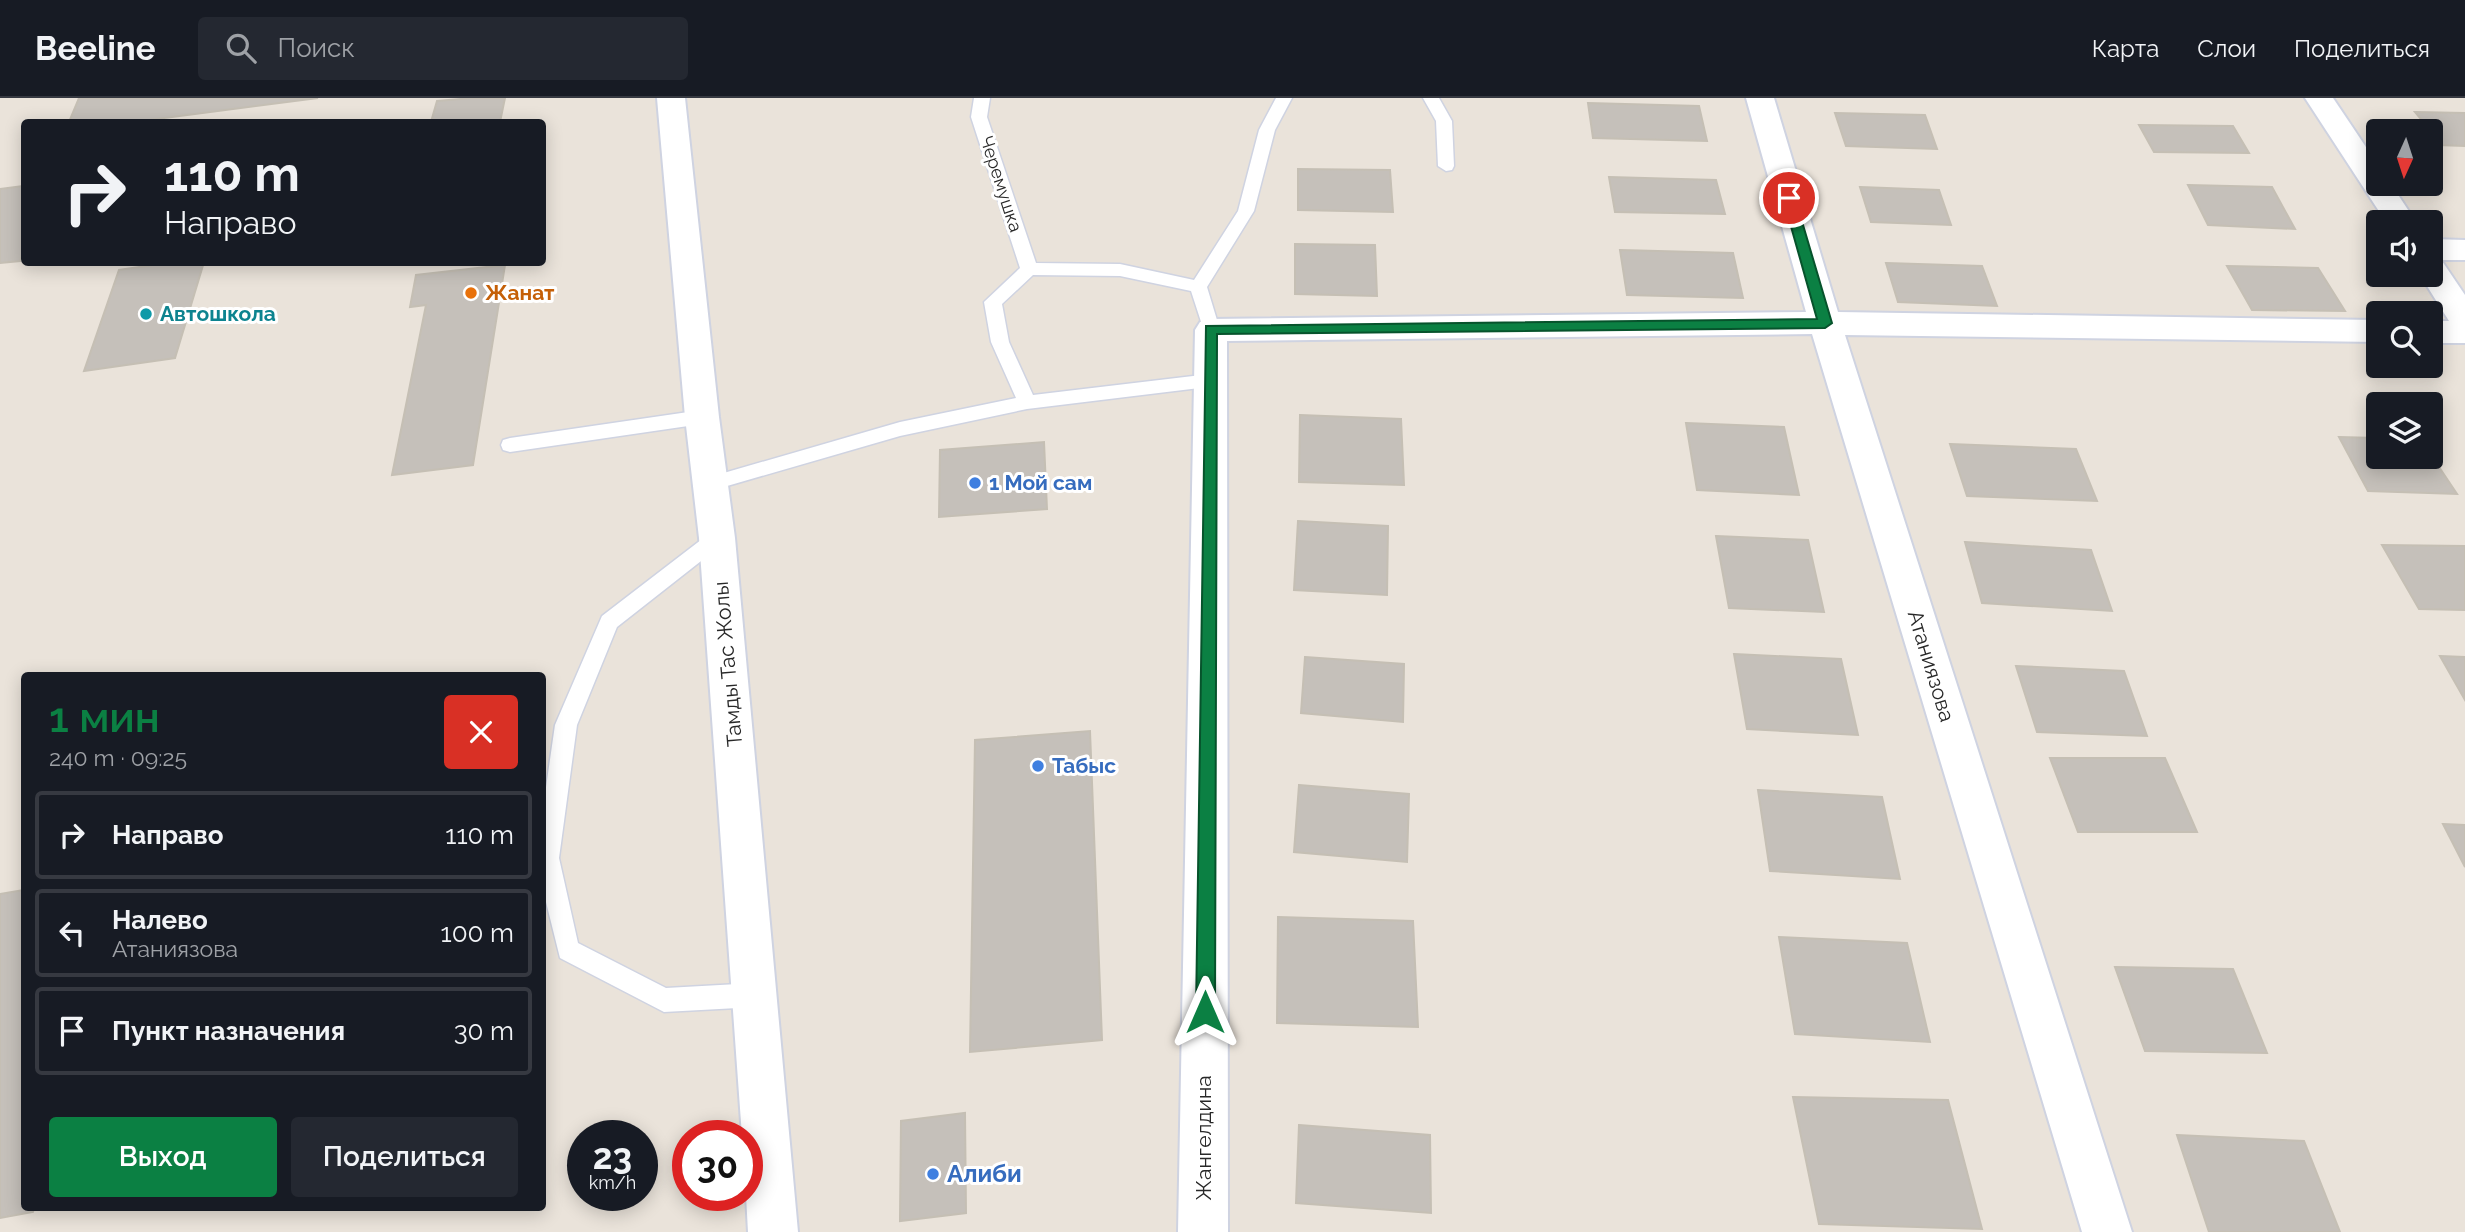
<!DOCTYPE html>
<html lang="ru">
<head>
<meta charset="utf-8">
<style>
  body { margin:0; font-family:Raleway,sans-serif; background:#242831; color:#f1f3f6; height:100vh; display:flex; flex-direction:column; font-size:26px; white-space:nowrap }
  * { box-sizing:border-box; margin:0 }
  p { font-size:23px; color:#9ea1a6 }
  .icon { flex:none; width:38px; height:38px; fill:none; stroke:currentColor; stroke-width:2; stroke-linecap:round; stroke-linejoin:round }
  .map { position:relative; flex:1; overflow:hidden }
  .details { position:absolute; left:21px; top:574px; width:525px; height:539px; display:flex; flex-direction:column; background:#171b24; border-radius:7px; box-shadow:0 4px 18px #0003 }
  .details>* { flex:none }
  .hud { position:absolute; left:21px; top:21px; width:525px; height:147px; border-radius:7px; box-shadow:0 4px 18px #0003; background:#171b24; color:#f1f3f6; overflow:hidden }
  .needle { width:46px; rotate:183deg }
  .tools { position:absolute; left:2366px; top:21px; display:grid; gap:14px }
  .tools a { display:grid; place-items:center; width:77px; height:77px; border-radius:7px; background:#171b24; box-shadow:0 4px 18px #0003; font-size:35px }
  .speed { position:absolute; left:567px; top:1022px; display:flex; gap:14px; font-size:35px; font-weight:700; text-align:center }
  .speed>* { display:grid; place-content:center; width:91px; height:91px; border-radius:50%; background:#171b24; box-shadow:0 4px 18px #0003; line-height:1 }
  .speed small { font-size:18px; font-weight:400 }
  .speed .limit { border:10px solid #d22; background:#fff; color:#111 }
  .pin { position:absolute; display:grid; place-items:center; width:60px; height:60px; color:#fff; margin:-30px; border:4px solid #fff; border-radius:50%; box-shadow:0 2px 7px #0007 }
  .me { position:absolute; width:77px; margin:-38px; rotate:0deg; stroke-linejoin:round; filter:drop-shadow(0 0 5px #0008) }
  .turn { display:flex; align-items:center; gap:24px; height:147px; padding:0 28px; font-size:32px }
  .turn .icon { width:91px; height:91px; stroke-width:2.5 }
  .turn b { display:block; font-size:49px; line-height:60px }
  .round { display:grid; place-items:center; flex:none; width:74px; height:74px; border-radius:7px; background:#242831 }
  .summary { display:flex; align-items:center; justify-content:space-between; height:119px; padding:0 28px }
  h1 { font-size:42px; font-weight:600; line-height:52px; color:#0b8043 }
  .button { display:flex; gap:14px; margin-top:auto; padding:14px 28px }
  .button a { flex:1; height:80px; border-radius:7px; background:#0b8043; color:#fff; font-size:28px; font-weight:600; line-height:80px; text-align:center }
  .button a+a { background:#242831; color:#f1f3f6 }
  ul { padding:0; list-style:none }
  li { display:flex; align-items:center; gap:21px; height:88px; margin:0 14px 10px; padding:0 14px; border:4px solid #363941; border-radius:7px }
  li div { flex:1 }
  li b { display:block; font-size:26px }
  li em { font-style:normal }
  header { display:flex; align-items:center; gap:42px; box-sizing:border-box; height:98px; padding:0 35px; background:#171b24; border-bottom:2px solid #363941 }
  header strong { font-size:33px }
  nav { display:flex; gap:38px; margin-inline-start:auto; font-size:24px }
  .search { width:490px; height:63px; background:#242831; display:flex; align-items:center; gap:18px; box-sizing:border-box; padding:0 24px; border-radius:7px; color:#9ea1a6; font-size:26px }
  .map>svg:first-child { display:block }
  .building { fill:#c5c0ba; stroke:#c5bfb4; stroke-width:2 }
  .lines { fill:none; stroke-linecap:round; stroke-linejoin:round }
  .service-casing { stroke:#cfd3e1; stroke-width:3 }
  .minor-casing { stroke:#cfd3e1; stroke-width:4 }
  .secondary-casing { stroke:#cfd3e1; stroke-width:4 }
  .service { fill:#fff; fill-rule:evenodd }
  .minor { fill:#fff; fill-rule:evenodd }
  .secondary { fill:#fff; fill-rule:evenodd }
  .route { fill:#0b8043; stroke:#07532c; stroke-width:2 }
  .food-dot { fill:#e8710a; stroke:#fff; stroke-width:2.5 }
  .culture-dot { fill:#0f9aa8; stroke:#fff; stroke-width:2.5 }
  .shop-dot { fill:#3f7fe0; stroke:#fff; stroke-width:2.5 }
  .labels { text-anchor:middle; stroke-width:6; stroke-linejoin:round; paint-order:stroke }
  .far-street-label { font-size:18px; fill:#282828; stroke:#fff }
  .food-label { font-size:21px; font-weight:bold; fill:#c56008; stroke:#fff; text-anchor:start }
  .culture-label { font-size:21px; font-weight:bold; fill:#0d838f; stroke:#fff; text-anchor:start }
  .shop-label { font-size:21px; font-weight:bold; fill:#366cbe; stroke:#fff; text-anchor:start }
  .street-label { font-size:21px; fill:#282828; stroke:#fff }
  .near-shop-label { font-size:24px; font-weight:bold; fill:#366cbe; stroke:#fff; text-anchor:start }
</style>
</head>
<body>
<header>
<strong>Beeline</strong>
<div class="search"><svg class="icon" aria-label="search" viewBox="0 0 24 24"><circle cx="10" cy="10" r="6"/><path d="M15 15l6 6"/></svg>Поиск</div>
<nav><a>Карта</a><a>Слои</a><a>Поделиться</a></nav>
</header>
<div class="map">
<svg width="2465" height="1134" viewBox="0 0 2465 1134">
  <rect width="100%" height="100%" fill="#eae3da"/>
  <g class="building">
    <polygon points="79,0 318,0 134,24 69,24"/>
    <polygon points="472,0 505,0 500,24 431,24 437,3"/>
    <polygon points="1588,5 1699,8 1707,43 1593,40"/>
    <polygon points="2415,14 2465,15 2465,48 2437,47 2431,33"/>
    <polygon points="1835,15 1925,17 1937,51 1846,48"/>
    <polygon points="2139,27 2233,28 2249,55 2154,54"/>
    <polygon points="1298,71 1390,72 1393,114 1298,112"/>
    <polygon points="1609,79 1716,82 1725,116 1615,114"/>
    <polygon points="2188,87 2272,89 2295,131 2208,127"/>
    <polygon points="24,88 24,151 20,163 0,165 0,91"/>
    <polygon points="1860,89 1939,92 1951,127 1871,124"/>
    <polygon points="1295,146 1375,147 1377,198 1295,196"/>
    <polygon points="1620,152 1733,155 1743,200 1627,197"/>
    <polygon points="174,164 204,164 175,260 84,273 119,172"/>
    <polygon points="1886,165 1982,168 1997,208 1898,204"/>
    <polygon points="505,167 473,367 392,377 426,207 410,209 416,177"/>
    <polygon points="2227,168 2318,170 2345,213 2252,212"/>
    <polygon points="1300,317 1401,321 1404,387 1299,384"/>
    <polygon points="1686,325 1784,329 1799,397 1697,392"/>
    <polygon points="2339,339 2376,340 2378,359 2431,357 2457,396 2368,393"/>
    <polygon points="1044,344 1047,411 939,419 940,352"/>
    <polygon points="1950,346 2076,351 2097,403 1967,398"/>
    <polygon points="1298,423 1388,428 1387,497 1294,492"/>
    <polygon points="1716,438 1808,442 1824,514 1729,510"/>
    <polygon points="1965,444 2091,452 2112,513 1982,505"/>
    <polygon points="2382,447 2465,448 2465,512 2419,511"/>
    <polygon points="1734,556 1841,561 1858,637 1747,631"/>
    <polygon points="2440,558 2465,559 2465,602"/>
    <polygon points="1305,559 1404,566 1403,624 1301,615"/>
    <polygon points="2016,568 2124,573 2147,638 2037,634"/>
    <polygon points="1090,633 1102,942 970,954 975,642"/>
    <polygon points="2050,660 2165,660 2197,734 2078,734"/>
    <polygon points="1299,687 1409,696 1407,764 1294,754"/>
    <polygon points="1758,692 1882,699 1900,781 1770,773"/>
    <polygon points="2443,726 2465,727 2465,769"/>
    <polygon points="24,792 24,1110 34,1110 33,1114 0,1120 0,796"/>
    <polygon points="1278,819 1413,823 1418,929 1277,925"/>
    <polygon points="1779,839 1907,845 1930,944 1795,936"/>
    <polygon points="2115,869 2233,871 2267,955 2145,953"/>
    <polygon points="1793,999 1948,1002 1982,1131 1819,1126"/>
    <polygon points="965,1015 966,1115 900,1123 901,1023"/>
    <polygon points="1299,1027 1430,1037 1431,1115 1296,1105"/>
    <polygon points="2177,1037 2304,1043 2340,1134 2209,1134"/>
  </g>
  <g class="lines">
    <g class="service-casing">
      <g id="service">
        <polygon points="974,0 990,0 987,19 1036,165 1120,166 1194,182 1238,113 1259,32 1276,0 1292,0 1275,32 1254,113 1207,189 1220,232 1217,236 1205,236 1191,193 1120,178 1033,177 1002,206 1009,244 1033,297 1210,276 1216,278 1219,283 1216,288 1027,311 900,338 710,393 703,391 700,386 703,381 710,379 900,324 1016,300 991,244 984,204 1020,170 971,19"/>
        <polygon points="1423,0 1439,0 1452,23 1454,68 1452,72 1446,73 1438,68 1436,23"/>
        <polygon points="702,312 709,314 711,319 709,324 702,326 510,354 503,352 501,347 503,342 510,340"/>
        <polygon points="717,432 724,435 727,440 724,445 617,529 577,627 559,760 578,845 666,890 756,885 765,889 768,897 765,905 756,909 664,914 560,860 542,788 542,717 555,627 602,518 710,435"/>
      </g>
    </g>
    <g class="minor-casing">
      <g id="minor">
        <polygon points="1746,0 1774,0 1838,214 2378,222 2378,244 1845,237 2132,1134 2082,1134 1812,236 1227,243 1228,1134 1178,1134 1195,232 1200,224 1211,221 1806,214"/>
        <polygon points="2305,0 2333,0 2378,67 2378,86 2391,86 2416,124 2386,124"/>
        <polygon points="2431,141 2465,142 2465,162 2438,162 2442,163 2465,197 2465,245 2431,245 2431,223 2449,223 2420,177 2431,177"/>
      </g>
    </g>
    <g class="secondary-casing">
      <polygon id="secondary" points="657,0 685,0 719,319 735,440 798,1134 748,1134 746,1097 747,1038 742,1038 699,440 685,319"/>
    </g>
    <use href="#service" class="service"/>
    <use href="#minor" class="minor"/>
    <use href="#secondary" class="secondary"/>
  </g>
  <polygon class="route" points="1789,96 1795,100 1832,225 1825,230 1217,236 1215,914 1212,921 1205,923 1199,921 1196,914 1206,228 1817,221 1783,100"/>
  <circle class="food-dot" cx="471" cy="195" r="7"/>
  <circle class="culture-dot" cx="146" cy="216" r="7"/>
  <g class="shop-dot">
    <circle cx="975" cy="385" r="7"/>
    <circle cx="1038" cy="668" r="7"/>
    <circle cx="933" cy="1076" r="7"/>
  </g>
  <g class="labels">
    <g class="far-street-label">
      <text transform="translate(1001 86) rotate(72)" y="6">Черемушка</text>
    </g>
    <g class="food-label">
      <text x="485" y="202">Жанат</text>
    </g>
    <g class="culture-label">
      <text x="160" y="223">Автошкола</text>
    </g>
    <g class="shop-label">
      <text x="989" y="392">1 Мой сам</text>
      <text x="1052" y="675">Табыс</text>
    </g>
    <g class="street-label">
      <text transform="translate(728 566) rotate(-95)" y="7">Тамды Тас Жолы</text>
      <text transform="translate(1931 568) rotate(73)" y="7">Атаниязова</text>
      <text transform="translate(1204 1040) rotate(-90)" y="7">Жангелдина</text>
    </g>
    <g class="near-shop-label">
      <text x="947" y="1084">Алиби</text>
    </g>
  </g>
</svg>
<div class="tools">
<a><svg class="needle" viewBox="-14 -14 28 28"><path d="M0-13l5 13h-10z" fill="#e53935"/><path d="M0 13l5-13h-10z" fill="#9ea1a6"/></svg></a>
<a><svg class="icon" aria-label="sound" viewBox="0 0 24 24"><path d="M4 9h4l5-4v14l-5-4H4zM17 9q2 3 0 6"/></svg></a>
<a><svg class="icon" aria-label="search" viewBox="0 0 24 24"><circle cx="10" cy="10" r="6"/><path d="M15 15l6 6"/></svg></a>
<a><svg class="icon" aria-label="layers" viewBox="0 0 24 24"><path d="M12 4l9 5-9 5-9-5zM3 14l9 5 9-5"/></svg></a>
</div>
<div class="speed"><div>23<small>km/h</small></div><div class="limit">30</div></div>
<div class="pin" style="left:1789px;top:100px;background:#d93025"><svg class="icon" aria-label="arrive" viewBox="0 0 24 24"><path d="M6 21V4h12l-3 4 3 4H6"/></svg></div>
<svg class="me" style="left:1205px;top:914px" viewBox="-20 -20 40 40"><path d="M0-17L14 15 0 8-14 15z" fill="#0b8043" stroke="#fff" stroke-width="4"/></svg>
<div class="hud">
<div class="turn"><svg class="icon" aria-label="right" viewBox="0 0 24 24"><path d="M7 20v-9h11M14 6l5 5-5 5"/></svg><div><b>110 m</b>Направо</div></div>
</div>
<section class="details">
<div class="summary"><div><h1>1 мин</h1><p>240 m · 09:25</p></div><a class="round" style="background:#d93025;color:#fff"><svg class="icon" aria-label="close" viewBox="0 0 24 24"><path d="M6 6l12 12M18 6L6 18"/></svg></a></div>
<ul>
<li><svg class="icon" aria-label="right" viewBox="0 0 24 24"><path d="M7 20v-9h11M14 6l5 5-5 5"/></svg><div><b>Направо</b></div><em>110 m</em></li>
<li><svg class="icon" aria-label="left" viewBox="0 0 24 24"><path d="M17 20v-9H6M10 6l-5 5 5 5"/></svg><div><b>Налево</b><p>Атаниязова</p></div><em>100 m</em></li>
<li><svg class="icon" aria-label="arrive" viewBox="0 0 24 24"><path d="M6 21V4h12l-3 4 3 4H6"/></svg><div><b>Пункт назначения</b></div><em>30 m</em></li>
</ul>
<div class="button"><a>Выход</a><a>Поделиться</a></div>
</section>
</div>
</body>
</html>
